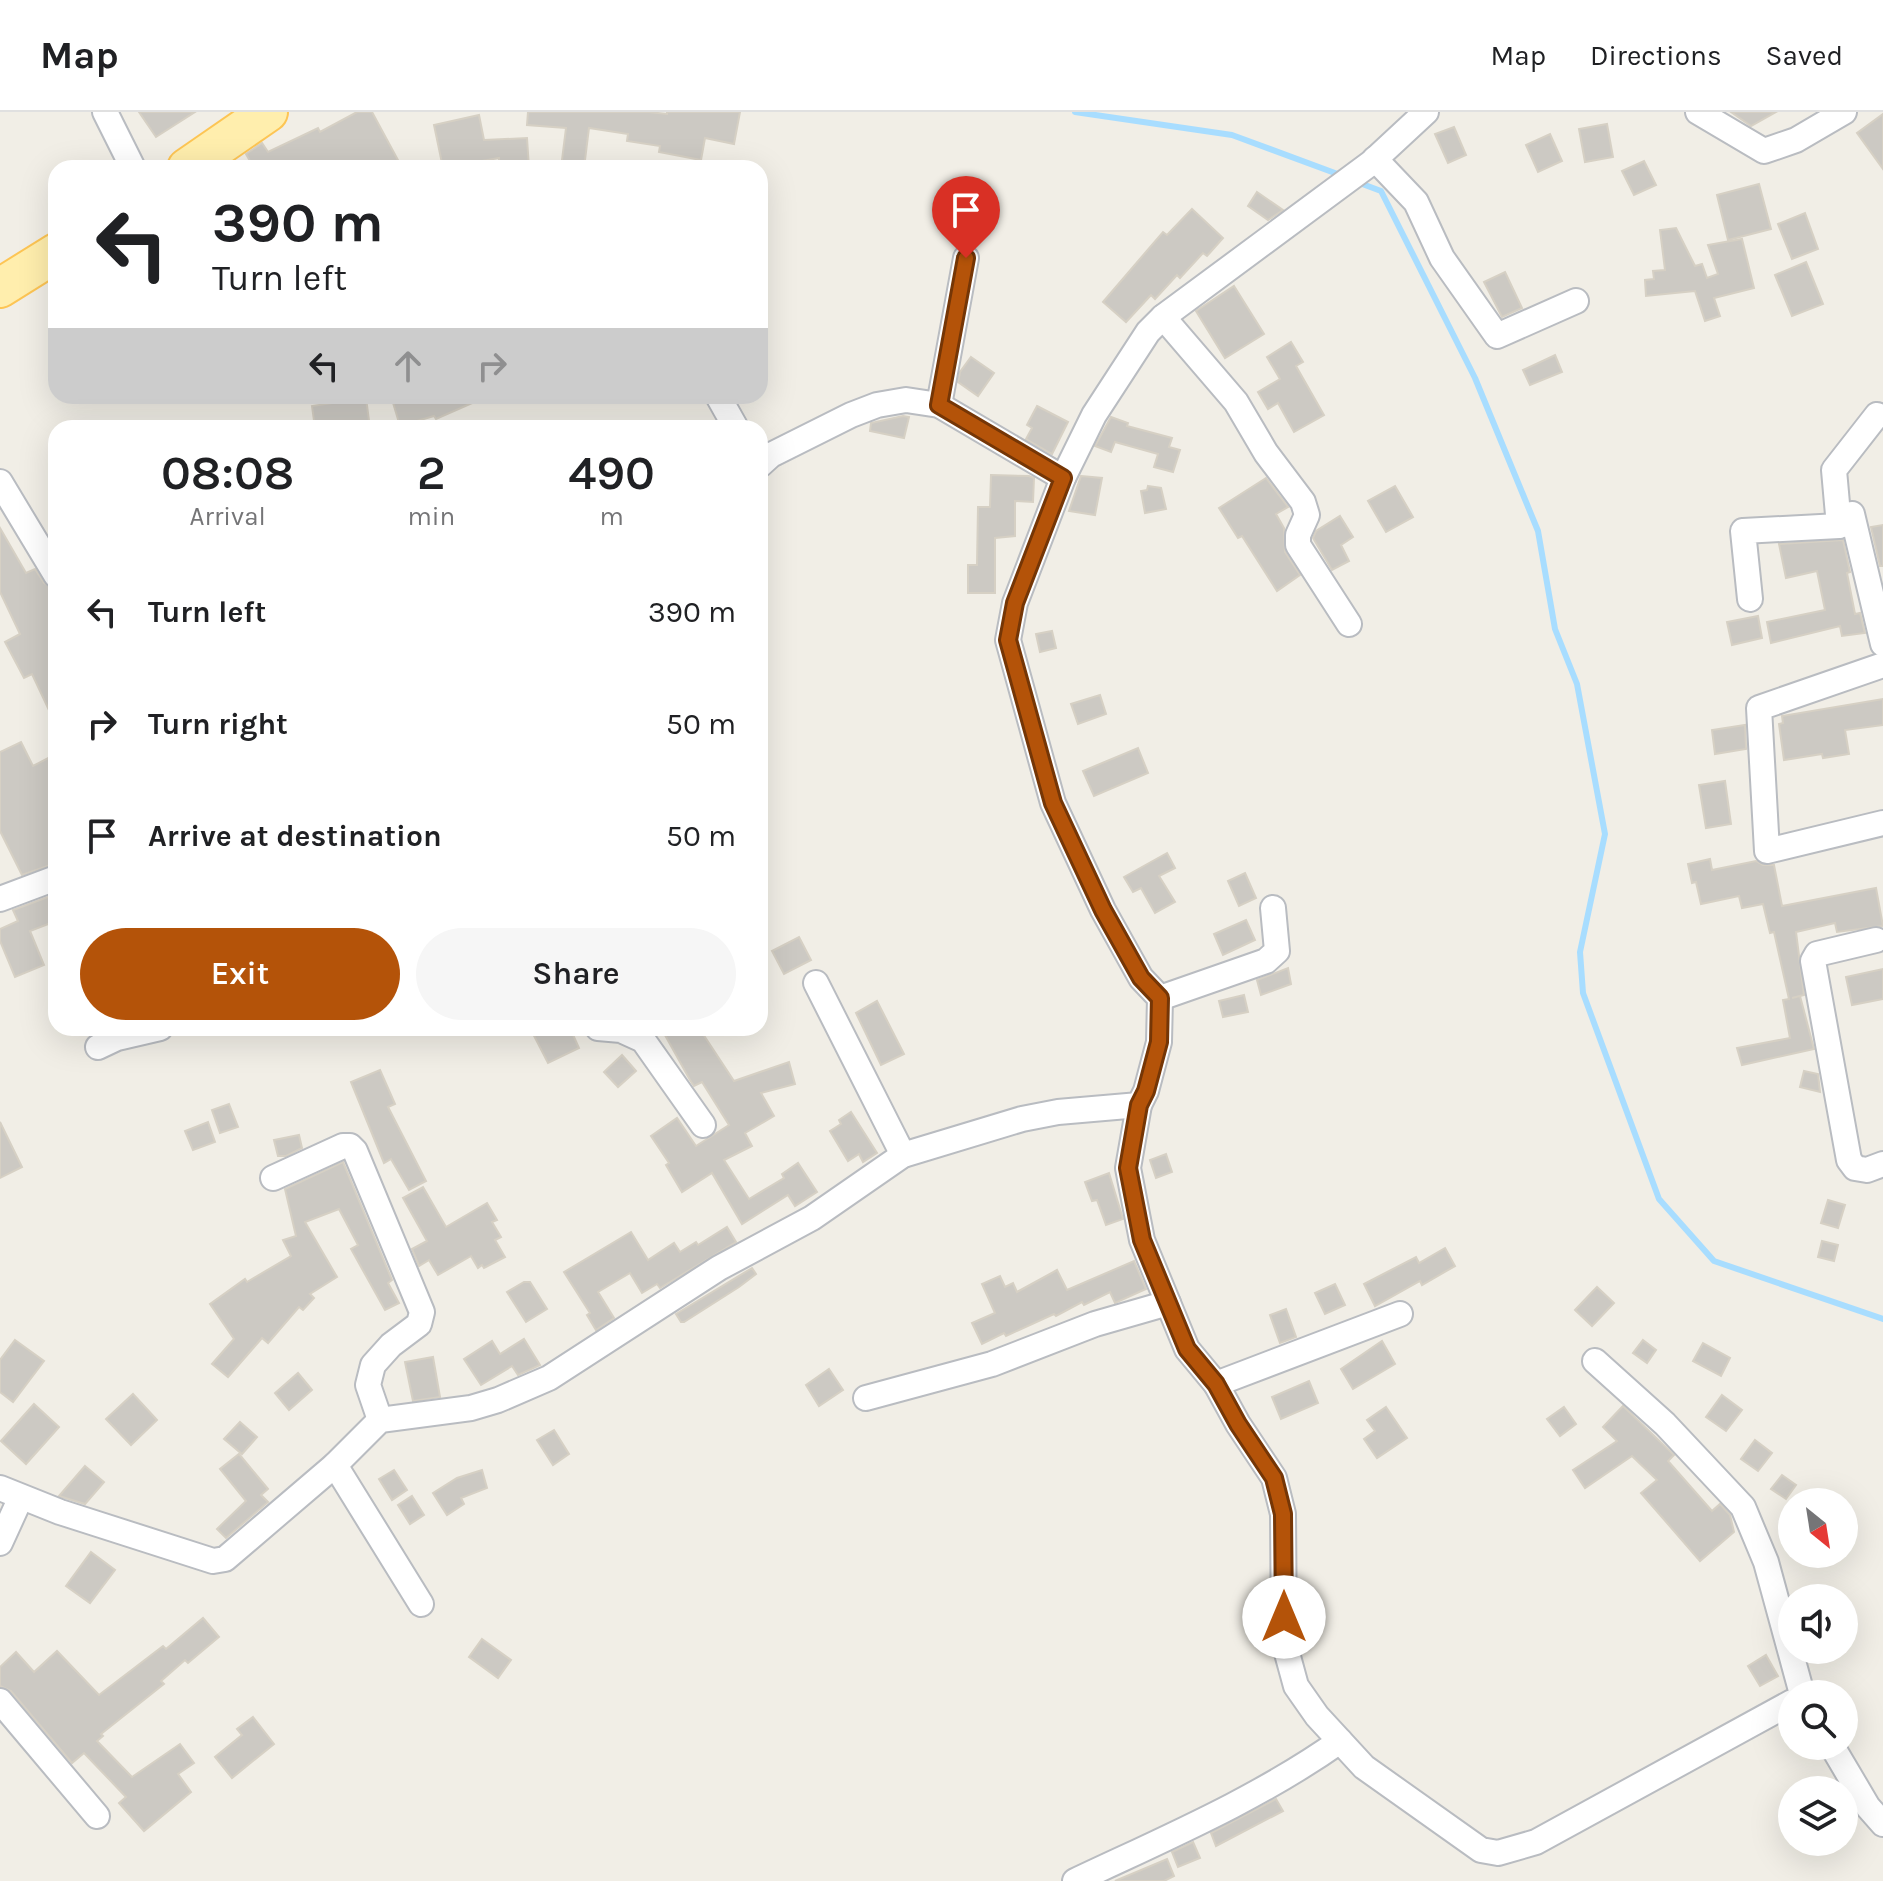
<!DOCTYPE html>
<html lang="en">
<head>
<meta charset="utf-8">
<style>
  body { margin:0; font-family:Karla,sans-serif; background:#f6f6f6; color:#202124; height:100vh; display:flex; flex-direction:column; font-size:30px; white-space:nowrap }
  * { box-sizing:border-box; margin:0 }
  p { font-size:26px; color:#757577 }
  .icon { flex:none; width:44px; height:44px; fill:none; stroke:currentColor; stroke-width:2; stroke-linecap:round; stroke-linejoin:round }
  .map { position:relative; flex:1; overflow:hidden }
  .side { position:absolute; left:48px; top:308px; width:720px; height:616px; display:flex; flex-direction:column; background:#fff; border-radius:24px; box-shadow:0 8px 32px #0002 }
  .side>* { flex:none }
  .banner { position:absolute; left:48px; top:48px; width:720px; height:244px; border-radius:24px; box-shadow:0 8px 32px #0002; background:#fff; color:#202124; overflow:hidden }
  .needle { width:52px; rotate:150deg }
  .controls { position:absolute; left:1778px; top:1376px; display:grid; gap:16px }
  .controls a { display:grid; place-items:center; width:80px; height:80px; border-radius:50%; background:#fff; box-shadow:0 8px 32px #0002; font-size:40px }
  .pin { position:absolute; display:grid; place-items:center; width:68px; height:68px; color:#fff; margin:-82px -34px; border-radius:50% 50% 50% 0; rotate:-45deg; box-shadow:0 0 8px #0007 }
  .pin .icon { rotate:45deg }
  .me { position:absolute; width:88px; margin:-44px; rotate:0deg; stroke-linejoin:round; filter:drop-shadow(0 0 6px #0008) }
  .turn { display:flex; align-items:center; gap:28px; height:168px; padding:0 32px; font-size:36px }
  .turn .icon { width:104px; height:104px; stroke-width:2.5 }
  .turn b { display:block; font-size:56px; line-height:68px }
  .lanes { display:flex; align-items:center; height:76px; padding:0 32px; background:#0003; justify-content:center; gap:40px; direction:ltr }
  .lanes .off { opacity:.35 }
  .eta { display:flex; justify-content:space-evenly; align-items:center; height:136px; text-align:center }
  .eta b { font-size:48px; font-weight:600; line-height:56px }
  .primary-button { display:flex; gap:16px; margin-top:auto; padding:16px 32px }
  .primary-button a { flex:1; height:92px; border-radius:48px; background:#b45309; color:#fff; font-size:32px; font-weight:600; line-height:92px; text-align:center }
  .primary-button a+a { background:#f6f6f6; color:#202124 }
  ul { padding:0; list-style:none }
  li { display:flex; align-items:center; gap:24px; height:112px; padding:0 32px }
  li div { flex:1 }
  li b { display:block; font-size:30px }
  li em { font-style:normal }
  header { display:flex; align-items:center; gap:48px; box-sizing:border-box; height:112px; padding:0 40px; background:#fff; border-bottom:2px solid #e0e0e0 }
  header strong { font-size:38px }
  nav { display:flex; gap:44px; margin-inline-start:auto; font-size:28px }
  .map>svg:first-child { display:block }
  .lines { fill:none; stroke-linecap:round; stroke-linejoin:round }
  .stream { stroke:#a8ddff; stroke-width:6 }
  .building { fill:#ccc9c3; stroke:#d6d0c4; stroke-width:2 }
  .street-casing { stroke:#b9bcc1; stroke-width:28 }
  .primary-casing { stroke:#fdc554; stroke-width:42 }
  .street { stroke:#fff; stroke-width:24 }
  .primary { stroke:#ffeead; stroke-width:38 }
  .route-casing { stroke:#753606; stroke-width:20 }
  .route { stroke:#b45309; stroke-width:14 }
</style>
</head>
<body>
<header>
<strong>Map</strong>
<nav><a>Map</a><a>Directions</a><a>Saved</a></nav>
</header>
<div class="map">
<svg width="1883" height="1769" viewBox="0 0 1883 1769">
  <rect width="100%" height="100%" fill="#f1eee6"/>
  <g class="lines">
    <g class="stream">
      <polyline points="1075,0 1232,23 1343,64"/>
      <polyline points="1357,70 1381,79 1475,266 1538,419 1555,517 1577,572 1605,722 1580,840 1583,881 1659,1087 1714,1149 1883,1207"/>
    </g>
  </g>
  <g class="building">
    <polygon points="139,0 195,0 156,25"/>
    <polygon points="357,0 372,0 398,48 384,56 235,56 250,49 246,42 262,31 268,40 318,16 320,20"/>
    <polygon points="528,0 649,0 667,2 667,0 740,0 734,32 705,26 701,48 659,40 660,34 627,29 628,22 589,16 584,56 561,56 566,16 527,13"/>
    <polygon points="1731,0 1776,0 1751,14"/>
    <polygon points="1883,2 1883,57 1857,21"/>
    <polygon points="479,3 484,28 527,26 529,56 499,56 499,46 443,56 434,13"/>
    <polygon points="1607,12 1613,45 1585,50 1579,17"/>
    <polygon points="1454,15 1466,43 1448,51 1435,22"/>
    <polygon points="1550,22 1562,49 1538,60 1526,33"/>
    <polygon points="1644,49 1656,73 1634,83 1622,59"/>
    <polygon points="1759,72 1771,117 1728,128 1717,83"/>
    <polygon points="1257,80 1283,98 1268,108 1248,94"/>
    <polygon points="1192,97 1223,126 1207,144 1203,141 1180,166 1177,163 1155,187 1151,183 1126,210 1103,190 1163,120 1167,123"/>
    <polygon points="1805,101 1818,137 1792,147 1778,112"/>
    <polygon points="1676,116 1695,154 1702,152 1707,166 1718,162 1708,133 1742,127 1754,176 1714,186 1720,204 1705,209 1695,179 1646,184 1645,168 1654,167 1653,159 1665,158 1660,118"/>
    <polygon points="1806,150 1823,192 1792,204 1775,163"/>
    <polygon points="1505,160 1522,196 1502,205 1484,170"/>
    <polygon points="1234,174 1264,222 1225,246 1196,199"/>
    <polygon points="1291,230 1303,250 1296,254 1324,303 1294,320 1278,291 1268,297 1258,280 1280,267 1267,245"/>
    <polygon points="1555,243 1562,260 1530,273 1523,258"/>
    <polygon points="971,245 994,261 978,284 958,270 960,260"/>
    <polygon points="391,284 488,284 436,307 434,304 400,314"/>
    <polygon points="366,286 370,316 315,316 312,294"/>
    <polygon points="1037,294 1068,310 1052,342 1026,327 1032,316 1027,313"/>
    <polygon points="903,304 909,305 904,326 870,319 871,311"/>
    <polygon points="1111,305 1128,311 1127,314 1172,326 1169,335 1180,338 1173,360 1154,355 1158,342 1115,330 1111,340 1095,334"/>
    <polygon points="991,363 1029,364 1034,366 1033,390 1015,389 1015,424 995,426 995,481 968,481 968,453 977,453 978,395 990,395"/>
    <polygon points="1081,364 1102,366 1095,403 1069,399"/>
    <polygon points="1266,366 1288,395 1276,402 1284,416 1285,440 1300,463 1277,479 1242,424 1238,426 1219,396"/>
    <polygon points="1148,374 1161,376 1166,397 1145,401 1141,379 1147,378"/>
    <polygon points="1395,374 1413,405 1386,420 1368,389"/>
    <polygon points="1340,404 1353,425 1341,433 1349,449 1332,458 1313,426 1316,419"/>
    <polygon points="1883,413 1883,454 1880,454 1871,415"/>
    <polygon points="0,416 26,461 35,457 44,471 56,478 56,613 32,562 24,566 5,530 20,522 0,480"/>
    <polygon points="1843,428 1850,460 1847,461 1855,502 1860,501 1865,521 1842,524 1840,514 1771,531 1767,510 1825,498 1817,459 1786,466 1779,432"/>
    <polygon points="1758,504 1762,526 1732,533 1727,510"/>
    <polygon points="1052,519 1056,536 1040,540 1036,522"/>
    <polygon points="1100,583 1106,602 1078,612 1071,592"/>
    <polygon points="1883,587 1883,613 1845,618 1849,642 1823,646 1822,642 1784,648 1779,612 1783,611 1782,604"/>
    <polygon points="1745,613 1746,637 1715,642 1712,618"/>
    <polygon points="21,630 33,654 56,642 56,751 22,763 0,719 0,640"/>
    <polygon points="1138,636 1148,661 1094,684 1083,659"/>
    <polygon points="1725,669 1731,712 1706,716 1699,673"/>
    <polygon points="1167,741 1175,756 1159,764 1175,790 1155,801 1141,776 1133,780 1124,765"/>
    <polygon points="1710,747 1712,758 1756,749 1763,753 1774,753 1782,794 1876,776 1883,814 1837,820 1835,811 1796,820 1804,883 1792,886 1800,884 1814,937 1742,953 1737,936 1790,926 1783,888 1789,887 1774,820 1770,821 1763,792 1742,796 1739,784 1701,792 1696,770 1692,771 1688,752"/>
    <polygon points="1245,761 1256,786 1239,794 1228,769"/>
    <polygon points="56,782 56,809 30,819 44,853 15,865 0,829 0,817 18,809 13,798"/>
    <polygon points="1246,808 1255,828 1223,843 1214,822"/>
    <polygon points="799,825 811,848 784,862 772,839"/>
    <polygon points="1288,856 1291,872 1261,883 1257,868"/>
    <polygon points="1883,857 1883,887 1852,893 1846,865"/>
    <polygon points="1244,883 1248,900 1223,905 1219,889"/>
    <polygon points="877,889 904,942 881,953 856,901"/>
    <polygon points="530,916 570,916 579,936 548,951"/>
    <polygon points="661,916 699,916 734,969 789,950 795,972 761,981 774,1004 745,1021 752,1034 724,1048 749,1087 784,1066 782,1062 798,1051 817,1080 795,1094 788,1083 742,1112 712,1061 682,1080 666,1053 669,1051 651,1024 677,1006 696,1034 729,1013 702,970 694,974 690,968"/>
    <polygon points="622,943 636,959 618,975 604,960"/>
    <polygon points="380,958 395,992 388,995 426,1069 409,1078 391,1047 384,1051 351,970"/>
    <polygon points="1804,959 1818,962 1820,980 1800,975"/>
    <polygon points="229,992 238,1015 220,1021 212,998"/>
    <polygon points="851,1000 877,1041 863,1050 859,1042 848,1049 830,1019 841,1012 839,1008"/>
    <polygon points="0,1010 22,1055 0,1066"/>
    <polygon points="208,1010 215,1030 193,1038 185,1019"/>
    <polygon points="299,1023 302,1036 286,1044 278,1044 274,1028"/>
    <polygon points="1166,1042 1172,1060 1156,1066 1150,1048"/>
    <polygon points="343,1050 392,1168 388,1171 399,1191 385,1198 351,1137 358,1133 339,1097 305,1110 337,1165 310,1182 314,1186 303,1198 299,1195 268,1231 262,1226 228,1265 212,1252 234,1227 210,1192 245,1167 247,1170 291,1144 283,1128 296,1124 285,1077"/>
    <polygon points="1109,1061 1123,1107 1106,1113 1097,1088 1092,1089 1085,1070"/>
    <polygon points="423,1075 446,1115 487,1091 497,1108 492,1110 501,1125 495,1128 505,1145 484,1156 482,1153 478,1156 471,1144 438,1163 429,1148 419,1154 412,1137 427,1129 403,1086"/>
    <polygon points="1828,1088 1845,1093 1838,1116 1821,1111"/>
    <polygon points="727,1115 736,1130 660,1176 657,1172 642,1181 630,1161 598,1180 614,1206 596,1218 587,1203 590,1201 564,1160 631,1120 648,1148 674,1131 680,1140 696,1130 698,1133"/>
    <polygon points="1822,1129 1838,1133 1834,1149 1818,1145"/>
    <polygon points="1445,1136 1455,1154 1422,1173 1420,1169 1375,1194 1364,1172 1416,1145 1419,1151"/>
    <polygon points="1134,1149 1146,1177 1115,1191 1110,1180 1084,1193 1082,1190 1056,1204 1054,1202 1006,1224 1004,1221 982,1232 972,1211 995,1201 982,1172 1000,1164 1005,1175 1013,1171 1017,1180 1057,1158 1067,1178"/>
    <polygon points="752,1156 756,1162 739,1175 684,1210 681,1210 676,1202"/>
    <polygon points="524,1170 530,1170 547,1197 526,1210 507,1180"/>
    <polygon points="1335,1172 1345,1193 1325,1202 1315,1181"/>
    <polygon points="1597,1175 1614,1191 1592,1214 1575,1198"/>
    <polygon points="1286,1197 1296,1225 1280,1231 1270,1203"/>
    <polygon points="524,1227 540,1253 518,1263 512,1254 481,1273 464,1247 492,1229 500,1242"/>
    <polygon points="15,1228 44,1249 13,1290 0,1280 0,1248"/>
    <polygon points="1643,1228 1656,1238 1647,1251 1633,1241"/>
    <polygon points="1382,1229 1395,1252 1353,1277 1341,1257"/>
    <polygon points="1703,1231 1730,1246 1721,1264 1693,1249"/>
    <polygon points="433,1245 440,1285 413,1289 405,1250"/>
    <polygon points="829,1257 843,1278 819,1294 806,1273"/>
    <polygon points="298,1261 312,1278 289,1298 275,1281"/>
    <polygon points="1309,1269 1318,1291 1281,1307 1272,1285"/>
    <polygon points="133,1282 157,1308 131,1333 106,1307"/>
    <polygon points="1722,1283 1742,1298 1726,1319 1706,1305"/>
    <polygon points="34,1292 59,1315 26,1352 1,1329"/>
    <polygon points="1623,1294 1674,1343 1668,1349 1712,1399 1720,1392 1730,1403 1734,1420 1700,1449 1641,1381 1657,1368 1632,1344 1585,1376 1573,1358 1617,1329 1603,1315"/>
    <polygon points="1386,1295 1407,1326 1377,1346 1364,1327 1375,1319 1367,1308"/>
    <polygon points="1564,1295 1576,1312 1560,1324 1547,1307"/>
    <polygon points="240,1310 257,1325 242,1342 224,1327"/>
    <polygon points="554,1318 569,1342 553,1353 537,1328"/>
    <polygon points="1755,1328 1772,1341 1758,1359 1741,1347"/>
    <polygon points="239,1342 268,1377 261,1383 268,1390 226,1426 217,1417 246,1389 220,1357"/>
    <polygon points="85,1354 104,1370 85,1392 59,1384"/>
    <polygon points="394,1358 407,1378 392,1388 379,1367"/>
    <polygon points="482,1358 487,1376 461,1386 464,1392 447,1403 433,1381 457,1366"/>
    <polygon points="1782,1363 1796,1373 1786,1387 1771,1377"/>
    <polygon points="412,1384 424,1403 410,1412 398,1393"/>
    <polygon points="91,1440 115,1458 90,1491 66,1474"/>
    <polygon points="203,1506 219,1525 188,1551 185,1548 161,1569 164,1572 101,1622 103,1624 97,1629 132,1665 180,1632 194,1651 178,1662 191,1680 144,1719 119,1691 126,1685 84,1641 72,1651 11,1579 0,1574 0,1555 16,1540 34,1560 57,1539 99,1583 163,1534 166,1537"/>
    <polygon points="482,1527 511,1548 498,1566 469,1545"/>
    <polygon points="1766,1543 1778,1564 1760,1574 1748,1554"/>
    <polygon points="253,1605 274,1632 232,1666 215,1645 242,1623 237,1617"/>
    <polygon points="1276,1687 1283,1699 1216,1734 1211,1721"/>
    <polygon points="1193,1730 1200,1746 1178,1755 1172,1740"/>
    <polygon points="1167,1747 1174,1764 1164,1769 1115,1769"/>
  </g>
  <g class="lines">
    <g class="street-casing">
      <g id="street">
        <polyline points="105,0 133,56"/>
        <polyline points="1426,0 1371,51 1163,205 1148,220 1094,303 1063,366 1015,491 1008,528 1053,691 1103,798 1141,866 1160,886 1159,930 1146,979 1139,993 1128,1056 1142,1128 1187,1237 1216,1272 1238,1312 1274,1366 1283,1402 1284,1530 1296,1574 1317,1604 1364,1655 1481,1738 1498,1741 1536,1730 1792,1590"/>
        <polyline points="1698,0 1764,39 1796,28 1844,0"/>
        <polyline points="1375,47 1416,90 1442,146 1497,224 1576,189"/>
        <polyline points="1163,205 1236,290 1266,341 1303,390 1307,403 1298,423 1298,433 1349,512"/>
        <polyline points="718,284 736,316"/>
        <polyline points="939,293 966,146"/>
        <polyline points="760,353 771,343 851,303 877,293 906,288 939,293 1063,366"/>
        <polyline points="0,370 56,463"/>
        <polyline points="1839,414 1834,358 1877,303"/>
        <polyline points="1750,487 1743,419 1839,414 1852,402 1883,532"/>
        <polyline points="1883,553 1759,596 1767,739 1883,711"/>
        <polyline points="0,787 56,766"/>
        <polyline points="1876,828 1817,842 1813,849 1849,1048 1855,1056 1867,1058 1883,1052"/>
        <polyline points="816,871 903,1043"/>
        <polyline points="1160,886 1266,849 1277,839 1273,796"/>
        <polyline points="598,916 621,918 643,928 703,1013"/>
        <polyline points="98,935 117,926 160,916"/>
        <polyline points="273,1066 343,1034 350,1034 355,1039 422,1200 419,1212 391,1233 373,1253 368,1273 380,1308"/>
        <polyline points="1595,1249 1665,1312 1743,1395 1766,1450 1802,1582"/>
        <polyline points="1216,1272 1400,1202"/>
        <polyline points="866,1286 992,1252 1095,1212 1168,1191"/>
        <polyline points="335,1353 421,1492"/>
        <polyline points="0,1376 60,1400 213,1449 225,1447 335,1353 380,1308 471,1296 498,1288 549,1266 719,1156 812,1106 903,1043 1022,1007 1058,1000 1139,993"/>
        <polyline points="0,1431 21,1385"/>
        <polyline points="0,1589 97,1704"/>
        <polyline points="1832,1634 1868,1695 1883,1712"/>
        <path d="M1075,1769C1166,1726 1258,1687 1340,1629"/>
      </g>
    </g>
    <g class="primary-casing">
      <g id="primary">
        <polyline points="187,56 268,0"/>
        <polyline points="0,176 56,141"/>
      </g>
    </g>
    <use href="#street" class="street"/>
    <use href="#primary" class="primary"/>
  </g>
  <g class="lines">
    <g class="route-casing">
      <polyline id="route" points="966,146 939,293 1063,366 1015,491 1008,528 1053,691 1103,798 1141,866 1160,886 1159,930 1146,979 1139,993 1128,1056 1142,1128 1187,1237 1216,1272 1238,1312 1274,1366 1283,1402 1284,1505"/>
    </g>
    <use href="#route" class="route"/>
  </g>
</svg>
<div class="controls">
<a><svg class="needle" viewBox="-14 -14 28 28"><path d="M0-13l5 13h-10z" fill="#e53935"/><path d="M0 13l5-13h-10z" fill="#757577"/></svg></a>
<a><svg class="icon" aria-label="sound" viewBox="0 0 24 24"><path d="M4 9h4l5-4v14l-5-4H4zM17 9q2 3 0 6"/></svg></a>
<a><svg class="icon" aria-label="search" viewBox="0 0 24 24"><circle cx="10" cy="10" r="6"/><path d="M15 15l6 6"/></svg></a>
<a><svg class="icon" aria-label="layers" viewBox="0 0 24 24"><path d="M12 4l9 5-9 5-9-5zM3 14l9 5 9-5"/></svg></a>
</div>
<div class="pin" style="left:966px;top:146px;background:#d93025"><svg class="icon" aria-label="arrive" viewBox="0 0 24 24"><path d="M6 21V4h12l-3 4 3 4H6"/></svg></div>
<svg class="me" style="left:1284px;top:1505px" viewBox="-20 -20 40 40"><circle r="19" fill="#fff"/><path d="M0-13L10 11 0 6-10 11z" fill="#b45309"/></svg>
<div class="banner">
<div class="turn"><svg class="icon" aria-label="left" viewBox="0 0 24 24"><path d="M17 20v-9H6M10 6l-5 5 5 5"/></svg><div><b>390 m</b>Turn left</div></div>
<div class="lanes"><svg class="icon" aria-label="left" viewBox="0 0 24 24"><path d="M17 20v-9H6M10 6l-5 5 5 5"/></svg><svg class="icon off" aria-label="ahead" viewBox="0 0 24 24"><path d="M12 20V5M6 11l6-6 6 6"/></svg><svg class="icon off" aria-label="right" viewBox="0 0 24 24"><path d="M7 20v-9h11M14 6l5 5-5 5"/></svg></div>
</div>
<section class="side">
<div class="eta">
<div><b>08:08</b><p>Arrival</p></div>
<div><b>2</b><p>min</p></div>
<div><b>490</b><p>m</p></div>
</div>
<ul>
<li><svg class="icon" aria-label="left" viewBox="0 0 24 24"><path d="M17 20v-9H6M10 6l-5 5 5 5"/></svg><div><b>Turn left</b></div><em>390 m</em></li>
<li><svg class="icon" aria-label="right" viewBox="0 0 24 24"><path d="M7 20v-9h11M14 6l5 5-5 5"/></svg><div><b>Turn right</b></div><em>50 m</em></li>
<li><svg class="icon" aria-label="arrive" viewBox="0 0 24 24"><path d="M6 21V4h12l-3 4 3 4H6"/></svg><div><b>Arrive at destination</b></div><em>50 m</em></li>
</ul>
<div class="primary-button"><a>Exit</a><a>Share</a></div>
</section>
</div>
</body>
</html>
